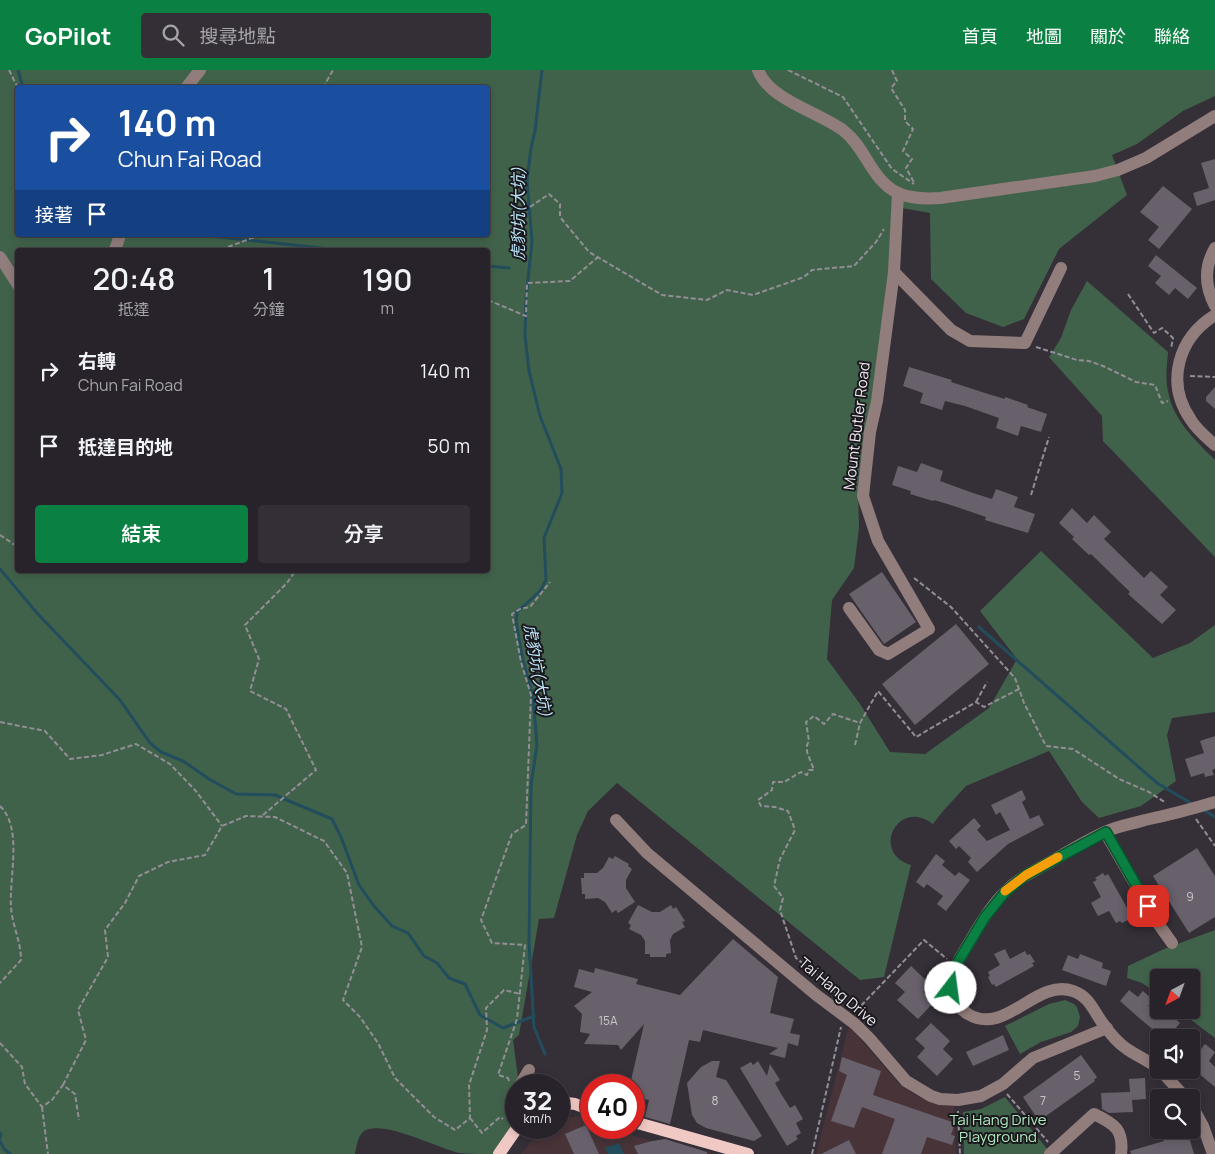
<!DOCTYPE html>
<html lang="zh-TW">
<head>
<meta charset="utf-8">
<style>
  body { margin:0; font-family:Manrope,"Noto Sans TC",sans-serif; background:#342f36; color:#f1f3f6; height:100vh; display:flex; flex-direction:column; font-size:19px; white-space:nowrap }
  * { box-sizing:border-box; margin:0 }
  p { font-size:16px; color:#a5a4a8 }
  .icon { flex:none; width:28px; height:28px; fill:none; stroke:currentColor; stroke-width:2; stroke-linecap:round; stroke-linejoin:round }
  .map { position:relative; flex:1; overflow:hidden }
  .sheet { position:absolute; left:15px; top:178px; width:475px; height:325px; display:flex; flex-direction:column; background:#28232a; border-radius:5px; box-shadow:0 2px 8px #0003,0 0 0 1px #444047 }
  .sheet>* { flex:none }
  .top-card { position:absolute; left:15px; top:15px; width:475px; height:152px; border-radius:5px; box-shadow:0 2px 8px #0003,0 0 0 1px #444047; background:#1a4fa0; color:#fff; overflow:hidden }
  .needle { width:32px; rotate:221deg }
  .controls { position:absolute; left:1150px; top:899px; display:grid; gap:10px }
  .controls a { display:grid; place-items:center; width:50px; height:50px; border-radius:5px; background:#28232a; box-shadow:0 2px 8px #0003,0 0 0 1px #444047; font-size:25px }
  .speed { position:absolute; left:505px; top:1004px; display:flex; gap:10px; font-size:25px; font-weight:700; text-align:center }
  .speed>* { display:grid; place-content:center; width:65px; height:65px; border-radius:50%; background:#28232a; box-shadow:0 2px 8px #0003,0 0 0 1px #444047; line-height:1 }
  .speed small { font-size:12px; font-weight:400 }
  .speed .limit { border:8px solid #d22; background:#fff; color:#111 }
  .pin { position:absolute; display:grid; place-items:center; width:42px; height:42px; color:#fff; margin:-21px; border-radius:10px; box-shadow:0 2px 8px #0006 }
  .me { position:absolute; width:55px; margin:-28px; rotate:15deg; stroke-linejoin:round; filter:drop-shadow(0 0 4px #0008) }
  .turn { display:flex; align-items:center; gap:18px; height:105px; padding:0 20px; font-size:22px }
  .turn .icon { width:65px; height:65px; stroke-width:2.5 }
  .turn b { display:block; font-size:35px; line-height:42px }
  .then { display:flex; align-items:center; height:48px; padding:0 20px; background:#0003; gap:10px; font-size:19px }
  .eta { display:flex; justify-content:space-evenly; align-items:center; height:85px; text-align:center }
  .eta b { font-size:30px; font-weight:600; line-height:35px }
  .action { display:flex; gap:10px; margin-top:auto; padding:10px 20px }
  .action a { flex:1; height:58px; border-radius:5px; background:#0b8043; color:#fff; font-size:20px; font-weight:600; line-height:58px; text-align:center }
  .action a+a { background:#342f36; color:#f1f3f6 }
  ul { padding:0; list-style:none }
  li { display:flex; align-items:center; gap:15px; height:75px; padding:0 20px }
  li div { flex:1 }
  li b { display:block; font-size:19px }
  li em { font-style:normal }
  header { display:flex; align-items:center; gap:30px; box-sizing:border-box; height:70px; padding:0 25px; background:#0b8043; color:#fff }
  header strong { font-size:24px }
  nav { display:flex; gap:28px; margin-inline-start:auto; font-size:18px }
  .search { width:350px; height:45px; background:#342f36; display:flex; align-items:center; gap:12px; box-sizing:border-box; padding:0 18px; border-radius:5px; color:#a5a4a8; font-size:19px }
  .map>svg:first-child { display:block }
  .education { fill:#473338 }
  .green { fill:#41624a; fill-rule:evenodd }
  .water { fill:#224d5d }
  .lines { fill:none; stroke-linecap:round; stroke-linejoin:round }
  .stream { stroke:#224d5d; stroke-width:3 }
  .building { fill:#68616c }
  .path { stroke:#938e95; stroke-width:2; stroke-dasharray:5 2.5; stroke-linecap:butt }
  .minor { stroke:#917d7b; stroke-width:12 }
  .major { stroke:#f1c9c4; stroke-width:12 }
  .route-casing { stroke:#07532c; stroke-width:12 }
  .route { stroke:#0b8043; stroke-width:9 }
  .slow { stroke:#f59e0b; stroke-width:9 }
  .labels { text-anchor:middle; stroke-width:4; stroke-linejoin:round; paint-order:stroke }
  .number-label { font-size:12px; fill:#cbc6ce }
  .street-label { font-size:15px; fill:#ece8ee; stroke:#1b181d }
  .park-label { font-size:15px; fill:#ace7bc; stroke:#1b181d }
  .water-label { font-size:16px; font-style:italic; fill:#bce7f9; stroke:#1b181d }
</style>
</head>
<body>
<header>
<strong>GoPilot</strong>
<div class="search"><svg class="icon" aria-label="search" viewBox="0 0 24 24"><circle cx="10" cy="10" r="6"/><path d="M15 15l6 6"/></svg>搜尋地點</div>
<nav><a>首頁</a><a>地圖</a><a>關於</a><a>聯絡</a></nav>
</header>
<div class="map">
<svg width="1215" height="1084" viewBox="0 0 1215 1084">
  <rect width="100%" height="100%" fill="#352f38"/>
  <g class="education">
    <polygon points="849,956 899,1014 917,1026 927,1030 954,1036 956,1084 856,1084 849,1070 820,1084 816,1084"/>
    <polygon points="579,1046 591,1050 591,1058 607,1058 652,1071 671,1071 714,1084 521,1084 544,1058 559,1058 559,1049"/>
  </g>
  <g class="green">
    <path d="M0,0H1215V26L1183,41L1137,74L1112,85L1127,125L1059,179L1024,249L1003,257L966,243L931,209L930,143L896,137L880,273L858,418L859,458L854,498L832,530L827,589L860,634L890,682L925,684L989,638L1017,589L980,541L1041,481L1153,588L1190,573L1215,555V642L1172,648L1167,665L1176,711L1141,736L1099,748L1082,732L1049,681L966,716L943,741L933,754C898,727 870,783 911,795L884,907L860,910L617,713L588,741L577,765L554,848L539,849L519,965L513,970L519,1015H516V1052L498,1084C486,1084 470,1084 459,1083C435,1077 392,1054 369,1059C358,1061 357,1075 355,1084H0ZM18,18H488V165H18ZM18,180H488V500H18Z"/>
    <path d="M1087,211L1168,282C1167,295 1165,308 1168,321C1173,350 1195,370 1215,390V487L1103,371L1102,346L1049,287L1061,268L1071,240Z"/>
    <polygon points="1215,860 1215,968 1178,940 1191,940 1191,908 1159,908 1159,924 1142,913 1127,908 1128,896 1164,879"/>
    <polygon points="1065,930 1074,934 1077,937 1080,947 1078,956 1071,962 1041,972 1020,984 1005,956 1049,934"/>
    <polygon points="1005,1027 1048,1080 1044,1084 964,1084 963,1042 981,1039"/>
  </g>
  <polygon class="water" points="619,1073 624,1084 608,1084 605,1078"/>
  <g class="lines">
    <g class="stream">
      <polyline points="18,0 23,18"/>
      <polyline points="542,0 535,61 531,78 527,110 532,171 526,229 525,266 529,301 540,346 561,399 562,423 544,468 546,510 540,521 517,542 516,552 523,591 533,627 536,662 537,675 531,715 529,872 534,957 545,984"/>
      <polyline points="201,165 340,180"/>
      <polyline points="488,196 509,198"/>
      <polyline points="0,499 37,543 120,630 150,673 161,682 183,691 209,709 236,724 275,725 332,749 341,767 359,815 374,836 392,856 408,863 424,886 437,893 449,908 465,914 480,945 503,958 534,946"/>
      <polyline points="979,557 1157,713 1194,735"/>
      <polyline points="1204,740 1215,747"/>
      <polyline points="0,1063 1,1065 0,1068"/>
      <polyline points="0,1071 4,1079 10,1084"/>
    </g>
  </g>
  <g class="building">
    <polygon points="1215,89 1215,130 1197,136 1193,123 1209,118 1201,93"/>
    <polygon points="1163,116 1192,139 1159,179 1148,170 1159,157 1140,142"/>
    <polygon points="1156,185 1197,218 1188,229 1175,218 1169,225 1155,213 1161,206 1148,196"/>
    <polygon points="909,297 952,310 951,312 985,323 1005,329 1005,327 1028,335 1027,337 1047,344 1041,362 1021,356 1018,366 996,358 999,348 965,336 945,331 942,340 920,333 923,323 903,316"/>
    <polygon points="1215,317 1215,339 1206,331 1206,327"/>
    <polygon points="921,393 943,401 940,411 973,423 992,429 996,419 1018,427 1014,437 1035,444 1028,463 985,450 986,447 954,436 934,430 933,431 910,424 911,421 892,415 898,396 917,402"/>
    <polygon points="1072,438 1087,453 1094,445 1111,462 1104,469 1144,508 1151,501 1168,517 1160,525 1176,540 1162,554 1128,524 1130,522 1091,484 1089,485 1072,469 1074,467 1059,453"/>
    <polygon points="882,502 916,552 884,574 849,524"/>
    <polygon points="956,554 989,594 915,655 882,614"/>
    <polygon points="1215,666 1215,699 1212,700 1214,705 1205,707 1204,703 1191,707 1185,689 1204,683 1200,671"/>
    <polygon points="1022,720 1026,729 1022,732 1030,749 1039,745 1044,755 1008,774 977,802 968,792 971,788 959,776 956,779 949,771 974,748 981,756 977,760 987,771 1010,760 1000,742 996,745 991,735"/>
    <polygon points="1197,778 1215,806 1215,847 1189,863 1153,806"/>
    <polygon points="936,784 945,791 942,795 955,806 959,802 970,810 946,841 937,834 943,826 927,814 924,818 916,812"/>
    <polygon points="615,786 629,794 628,796 632,799 626,810 626,818 635,832 618,843 616,840 612,843 605,832 598,828 585,829 585,824 582,824 581,808 584,808 584,803 597,803 603,798 609,787 613,789"/>
    <polygon points="1103,803 1105,806 1108,804 1131,845 1128,846 1130,849 1122,853 1120,851 1116,853 1109,841 1098,846 1091,833 1101,827 1093,812 1097,810 1095,808"/>
    <polygon points="638,835 652,842 660,842 671,835 673,839 676,837 685,851 682,852 685,857 673,864 670,870 671,883 666,884 666,887 650,887 650,884 645,884 645,871 641,865 629,859 631,855 628,853"/>
    <polygon points="733,869 778,907 770,943 794,949 790,963 800,965 798,976 788,973 785,988 769,984 778,978 703,960 700,972 689,970 670,1054 645,1047 649,1030 635,1027 638,1017 630,1015 644,954 621,980 618,975 584,974 590,964 580,962 582,944 574,936 592,922 574,917 579,899 594,903 595,898 638,909 636,914 680,925"/>
    <polygon points="1005,879 1010,889 1025,881 1027,885 1030,884 1035,892 1032,893 1034,896 996,917 994,914 992,915 988,907 990,906 988,902 1000,895 994,884"/>
    <polygon points="1080,884 1103,893 1102,898 1111,901 1106,916 1062,900 1068,885 1078,889"/>
    <polygon points="911,896 930,914 923,922 934,932 918,949 897,930 905,922 895,913"/>
    <polygon points="1129,920 1138,927 1143,921 1153,930 1148,936 1165,950 1170,944 1180,953 1175,959 1186,968 1163,968 1138,947 1120,931"/>
    <polygon points="931,953 950,971 943,979 953,989 937,1006 917,987 925,978 915,969"/>
    <polygon points="1003,965 1009,980 973,996 966,982"/>
    <polygon points="1205,974 1215,982 1209,991 1215,997 1215,1017 1191,997 1191,977 1198,983"/>
    <polygon points="1081,985 1097,1007 1094,1010 1095,1011 1039,1051 1023,1027"/>
    <polygon points="842,987 881,1001 873,1025 955,1053 951,1065 955,1066 952,1075 927,1067 921,1084 882,1084 895,1049 862,1037 854,1058 831,1051 847,1005 839,1001"/>
    <polygon points="712,991 720,991 716,1007 726,1010 762,1066 754,1071 706,1058 697,1053 692,1045 687,1013 701,997"/>
    <polygon points="758,991 767,1006 770,994 780,1010 775,1013 780,1022 790,1038 795,1035 803,1049 796,1053 801,1063 796,1066 798,1069 787,1076 740,998 751,992 753,995"/>
    <polygon points="1145,1008 1146,1029 1132,1030 1133,1042 1109,1043 1102,1039 1101,1023 1130,1022 1129,1009"/>
    <polygon points="1159,1029 1159,1057 1156,1057 1149,1032"/>
    <polygon points="586,1055 599,1084 574,1084 565,1064"/>
    <polygon points="1161,1060 1187,1060 1194,1084 1131,1084 1130,1081 1164,1071"/>
    <polygon points="665,1069 707,1082 707,1084 638,1084 634,1076 652,1071"/>
    <polygon points="849,1070 856,1084 821,1084"/>
  </g>
  <g class="lines">
    <g class="path">
      <polyline points="9,0 18,18"/>
      <polyline points="788,0 843,27 892,99 914,114"/>
      <polyline points="892,0 897,11 891,18 905,40 905,51 913,59 903,81 912,89 906,98 915,114"/>
      <polyline points="325,18 324,16 333,0"/>
      <polyline points="530,137 549,124 560,134 560,147 589,182 662,225 707,230 727,220 753,225 804,207 812,200 854,196 876,172 884,159"/>
      <polyline points="228,177 260,165"/>
      <polyline points="1128,224 1154,263 1162,258 1173,268 1171,279"/>
      <polyline points="488,230 526,246 527,213 570,211 598,187"/>
      <polyline points="1036,277 1077,290 1089,291 1103,296 1136,312 1155,315 1162,333 1168,331"/>
      <polyline points="1190,306 1215,307"/>
      <polyline points="1031,425 1049,367"/>
      <polyline points="0,465 18,477"/>
      <polyline points="914,508 951,537 1015,608 1024,633 1046,676 1073,679 1119,709 1149,722 1166,733"/>
      <polyline points="976,632 987,612"/>
      <polyline points="0,652 45,661 70,689 102,685 136,674 170,694 195,720 222,756"/>
      <polyline points="855,675 860,653"/>
      <path d="M0,736C23,758 9,807 11,837C12,855 21,871 21,890L0,913"/>
      <polyline points="263,745 316,700 286,639 250,621 259,589 245,555 287,513 296,500"/>
      <polyline points="1196,749 1215,776"/>
      <polyline points="835,924 834,918 796,888 780,840 783,828 774,816 780,789 795,760 788,741 775,737 761,736 758,730 772,720 773,712 784,712 801,702 807,705 809,700 814,700 807,682 807,675 809,671 806,652 814,646 824,654 833,644 860,653 878,621 916,667 976,632 984,637 1019,619"/>
      <polyline points="856,941 924,870 947,889"/>
      <polyline points="0,973 22,997 25,1014 42,1037 52,1030 63,1015 75,1024 79,1050"/>
      <polyline points="509,1011 508,1008 498,1005 517,949 525,875 492,873 481,850 512,764 526,755 531,625 521,592 512,544 520,539 530,537 550,512"/>
      <polyline points="63,1015 86,970 78,940 108,887 105,860 125,833 139,806 168,792 205,785 222,756 246,746 275,747 324,771 347,803 362,877 343,930 360,947 378,973 395,1008 434,1047 455,1060 470,1048 469,1015 487,960 486,938 504,920 520,924"/>
      <polyline points="1007,1024 1048,1072"/>
      <polyline points="42,1037 48,1084"/>
      <polyline points="958,1041 960,1084"/>
      <polyline points="470,1048 482,1063 500,1047 503,1049"/>
      <polyline points="812,1084 841,957"/>
    </g>
    <g class="minor">
      <path d="M758,0C769,30 819,42 844,61C866,78 871,110 898,123C911,129 926,129 940,128L1095,106L1118,100L1146,88L1215,46"/>
      <polyline points="186,18 200,0"/>
      <path d="M1215,178C1204,197 1205,217 1215,236"/>
      <polyline points="115,180 120,165"/>
      <polyline points="0,187 18,215"/>
      <polyline points="894,202 951,260 970,271 1025,273 1061,198"/>
      <path d="M1215,245C1178,268 1165,313 1191,350C1197,360 1206,367 1215,375"/>
      <polyline points="849,538 879,580 888,584 929,559 878,471 863,426 870,362 877,331 894,202 898,123"/>
      <polyline points="616,750 647,783 815,924 855,954 870,969 906,1011 931,1026 940,1029 958,1030 981,1026 1003,1014 1033,988 1107,958"/>
      <polyline points="1105,762 1157,852 1172,873"/>
      <path d="M1159,999C1149,991 1137,986 1127,979C1116,972 1108,961 1101,951C1093,939 1088,926 1073,921C1036,908 1005,967 968,944C946,931 949,907 960,888C974,865 986,841 1005,822C1018,808 1036,800 1052,791C1069,781 1087,770 1105,762C1118,756 1132,754 1145,750C1169,745 1192,739 1215,732"/>
      <polyline points="1160,1000 1186,1028"/>
      <polyline points="520,1015 529,1000"/>
      <polyline points="516,1024 513,1042 516,1044"/>
      <polyline points="1191,1034 1203,1056 1213,1084"/>
      <path d="M1050,1084L1094,1044C1115,1054 1124,1060 1121,1084"/>
    </g>
    <g class="major">
      <polyline points="559,1032 575,1034 591,1040"/>
      <polyline points="634,1052 748,1084"/>
      <polyline points="499,1084 517,1058"/>
    </g>
  </g>
  <g class="lines">
    <g class="route-casing">
      <polyline id="route" points="951,918 952,905 958,892 985,847 1006,821 1026,805 1106,762 1148,836"/>
    </g>
    <use href="#route" class="route"/>
    <polyline class="slow" points="1005,821 1026,805 1058,787"/>
  </g>
  <g class="labels">
    <g class="number-label">
      <text x="1190" y="831">9</text>
      <text x="608" y="955">15A</text>
      <text x="1077" y="1010">5</text>
      <text x="715" y="1035">8</text>
      <text x="1043" y="1035">7</text>
    </g>
    <g class="street-label">
      <text transform="translate(857 356) rotate(-83)" y="5">Mount Butler Road</text>
      <text transform="translate(838 922) rotate(40)" y="5">Tai Hang Drive</text>
    </g>
    <g class="park-label">
      <text x="998" y="1055">Tai Hang Drive<tspan x="998" dy="17">Playground</tspan></text>
    </g>
    <g class="water-label">
      <text transform="translate(518 144) rotate(-90)" y="6">虎豹坑(大坑)</text>
      <text transform="translate(538 600) rotate(80)" y="6">虎豹坑(大坑)</text>
    </g>
  </g>
</svg>
<div class="controls">
<a><svg class="needle" viewBox="-14 -14 28 28"><path d="M0-13l5 13h-10z" fill="#e53935"/><path d="M0 13l5-13h-10z" fill="#a5a4a8"/></svg></a>
<a><svg class="icon" aria-label="sound" viewBox="0 0 24 24"><path d="M4 9h4l5-4v14l-5-4H4zM17 9q2 3 0 6"/></svg></a>
<a><svg class="icon" aria-label="search" viewBox="0 0 24 24"><circle cx="10" cy="10" r="6"/><path d="M15 15l6 6"/></svg></a>
</div>
<div class="speed"><div>32<small>km/h</small></div><div class="limit">40</div></div>
<div class="pin" style="left:1148px;top:836px;background:#d93025"><svg class="icon" aria-label="arrive" viewBox="0 0 24 24"><path d="M6 21V4h12l-3 4 3 4H6"/></svg></div>
<svg class="me" style="left:951px;top:918px" viewBox="-20 -20 40 40"><circle r="19" fill="#fff"/><path d="M0-13L10 11 0 6-10 11z" fill="#0b8043"/></svg>
<div class="top-card">
<div class="turn"><svg class="icon" aria-label="right" viewBox="0 0 24 24"><path d="M7 20v-9h11M14 6l5 5-5 5"/></svg><div><b>140 m</b>Chun Fai Road</div></div>
<div class="then">接著<svg class="icon" aria-label="arrive" viewBox="0 0 24 24"><path d="M6 21V4h12l-3 4 3 4H6"/></svg></div>
</div>
<section class="sheet">
<div class="eta">
<div><b>20:48</b><p>抵達</p></div>
<div><b>1</b><p>分鐘</p></div>
<div><b>190</b><p>m</p></div>
</div>
<ul>
<li><svg class="icon" aria-label="right" viewBox="0 0 24 24"><path d="M7 20v-9h11M14 6l5 5-5 5"/></svg><div><b>右轉</b><p>Chun Fai Road</p></div><em>140 m</em></li>
<li><svg class="icon" aria-label="arrive" viewBox="0 0 24 24"><path d="M6 21V4h12l-3 4 3 4H6"/></svg><div><b>抵達目的地</b></div><em>50 m</em></li>
</ul>
<div class="action"><a>結束</a><a>分享</a></div>
</section>
</div>
</body>
</html>
